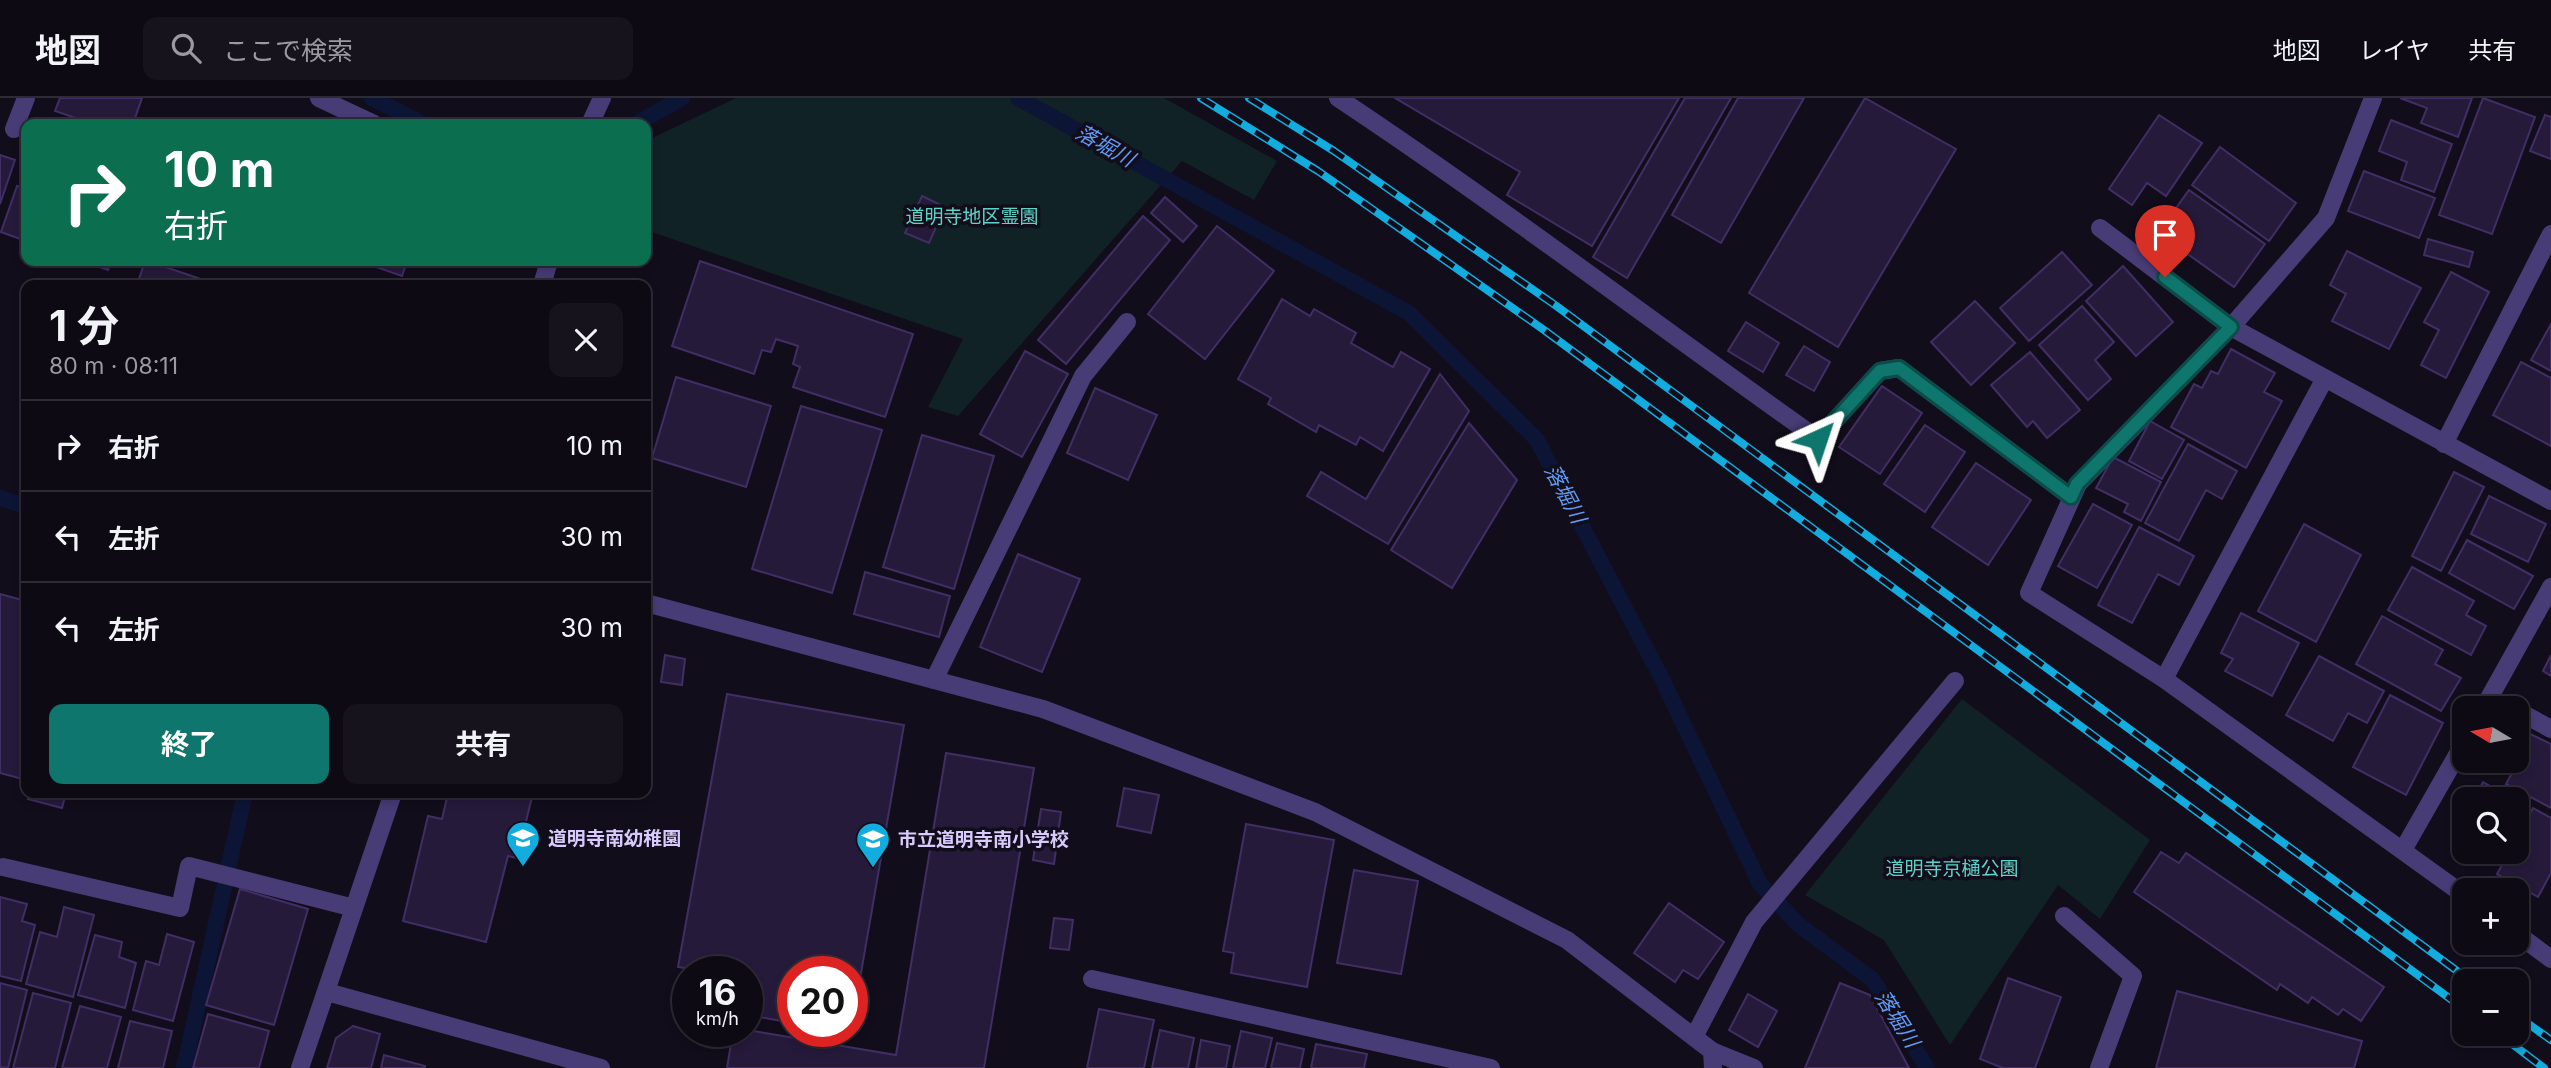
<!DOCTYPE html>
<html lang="ja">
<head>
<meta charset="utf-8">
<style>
  body { margin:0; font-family:Inter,"Noto Sans JP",sans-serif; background:#16131d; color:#f1f3f6; height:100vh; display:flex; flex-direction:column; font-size:26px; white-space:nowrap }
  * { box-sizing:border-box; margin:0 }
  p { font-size:23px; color:#9a9aa0 }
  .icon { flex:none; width:38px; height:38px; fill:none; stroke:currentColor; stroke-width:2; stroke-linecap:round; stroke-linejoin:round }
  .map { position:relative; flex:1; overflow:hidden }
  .side { position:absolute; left:21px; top:182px; width:630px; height:518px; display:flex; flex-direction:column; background:#0d0a14; border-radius:14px; box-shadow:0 4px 10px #0003,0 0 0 2px #2d2b34 }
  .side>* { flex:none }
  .top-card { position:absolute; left:21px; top:21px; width:630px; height:147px; border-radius:14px; box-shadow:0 4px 10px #0003,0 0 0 2px #2d2b34; background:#0b6e4f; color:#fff; overflow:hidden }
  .needle { width:46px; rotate:280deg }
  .controls { position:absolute; left:2452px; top:598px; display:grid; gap:14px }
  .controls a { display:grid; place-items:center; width:77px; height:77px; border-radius:14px; background:#0d0a14; box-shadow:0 4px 10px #0003,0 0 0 2px #2d2b34; font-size:35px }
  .speed { position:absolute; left:672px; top:858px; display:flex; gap:14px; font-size:35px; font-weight:700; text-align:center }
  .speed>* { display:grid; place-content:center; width:91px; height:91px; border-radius:50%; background:#0d0a14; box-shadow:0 4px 10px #0003,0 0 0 2px #2d2b34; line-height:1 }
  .speed small { font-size:18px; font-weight:400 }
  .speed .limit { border:10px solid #d22; background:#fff; color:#111 }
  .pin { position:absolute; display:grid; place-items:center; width:60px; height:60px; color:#fff; margin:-72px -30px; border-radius:50% 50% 50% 0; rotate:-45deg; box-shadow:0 0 7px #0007 }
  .pin .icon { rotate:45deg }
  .me { position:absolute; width:77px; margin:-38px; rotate:42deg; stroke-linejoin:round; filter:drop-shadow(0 0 5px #0008) }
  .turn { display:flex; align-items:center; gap:24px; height:147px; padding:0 28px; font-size:32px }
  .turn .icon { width:91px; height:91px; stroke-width:2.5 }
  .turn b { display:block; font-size:49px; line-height:60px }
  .round { display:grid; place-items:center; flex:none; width:74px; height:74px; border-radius:14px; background:#16131d }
  .headline { display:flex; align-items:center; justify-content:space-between; height:119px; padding:0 28px }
  h1 { font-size:42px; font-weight:700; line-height:52px }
  .primary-button { display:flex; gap:14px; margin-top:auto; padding:14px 28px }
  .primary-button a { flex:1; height:80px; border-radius:14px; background:#0f766e; color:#fff; font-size:28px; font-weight:700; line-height:80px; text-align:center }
  .primary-button a+a { background:#16131d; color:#f1f3f6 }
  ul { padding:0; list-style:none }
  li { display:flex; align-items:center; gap:21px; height:91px; padding:0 28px; border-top:2px solid #2d2b34 }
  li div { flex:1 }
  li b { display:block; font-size:26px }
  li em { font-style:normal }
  header { display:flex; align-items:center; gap:42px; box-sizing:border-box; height:98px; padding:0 35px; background:#0d0a14; border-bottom:2px solid #2d2b34 }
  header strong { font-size:33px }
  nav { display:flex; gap:38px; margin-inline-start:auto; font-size:24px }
  .search { width:490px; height:63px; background:#16131d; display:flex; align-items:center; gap:18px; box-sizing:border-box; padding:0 24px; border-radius:14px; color:#9a9aa0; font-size:26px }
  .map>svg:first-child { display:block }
  .green { fill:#102225 }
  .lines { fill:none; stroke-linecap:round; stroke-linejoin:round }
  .stream { stroke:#0c1535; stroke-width:16 }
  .building { fill:#261a3b; stroke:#412e64; stroke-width:2 }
  .minor { stroke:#473c76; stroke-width:18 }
  .rail-casing { stroke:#13acdf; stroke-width:8 }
  .rail { stroke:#110d1b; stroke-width:5; stroke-dasharray:16; stroke-linecap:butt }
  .route-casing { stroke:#0a4d48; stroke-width:18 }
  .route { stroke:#0f766e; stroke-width:12 }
  .labels { text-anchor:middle; stroke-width:7; stroke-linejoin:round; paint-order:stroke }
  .park-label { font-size:19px; fill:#5fd3c7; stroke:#110d1b }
  .poi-label { font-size:19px; font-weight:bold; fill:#d8cbfb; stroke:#110d1b; text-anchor:start }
  .water-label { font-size:21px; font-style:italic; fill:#629af1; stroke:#110d1b }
</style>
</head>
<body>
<header>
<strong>地図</strong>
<div class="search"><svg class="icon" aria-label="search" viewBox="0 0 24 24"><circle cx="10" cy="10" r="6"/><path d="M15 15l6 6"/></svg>ここで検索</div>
<nav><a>地図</a><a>レイヤ</a><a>共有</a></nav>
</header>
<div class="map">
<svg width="2551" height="970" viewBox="0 0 2551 970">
  <rect width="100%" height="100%" fill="#110d1b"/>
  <g class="green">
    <polygon points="736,0 1164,0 1277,63 1254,102 1182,63 958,318 928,309 963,241 646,132 646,43"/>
    <polygon points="1962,601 2150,742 2100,821 2058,787 1950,947 1884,842 1805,797"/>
  </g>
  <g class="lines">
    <g class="stream">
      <polyline points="372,0 423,26"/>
      <polyline points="1018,0 1409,215 1537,342 1661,579 1760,786 1799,827 1873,882 1927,970"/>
      <polyline points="636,26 682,0"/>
      <polyline points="0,400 26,408"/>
      <polyline points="184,970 245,695"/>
    </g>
  </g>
  <g class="building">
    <polygon points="60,0 142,0 133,26 93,26 55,13"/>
    <polygon points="1395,0 1679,0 1592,148 1507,97 1520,74"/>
    <polygon points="1685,0 1731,0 1627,180 1593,159"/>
    <polygon points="1738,0 1804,0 1721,145 1672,117"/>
    <polygon points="1865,0 1956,51 1838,249 1749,195"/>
    <polygon points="2400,0 2472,0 2458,39 2421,25 2427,10"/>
    <polygon points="2483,0 2535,19 2492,136 2439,117"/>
    <polygon points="2159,17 2202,45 2166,98 2147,85 2132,107 2109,91"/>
    <polygon points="2545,17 2551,19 2551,61 2530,53"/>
    <polygon points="2391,22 2452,46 2434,94 2401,82 2407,64 2379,53"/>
    <polygon points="2220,49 2296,105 2269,143 2192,87"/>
    <polygon points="0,57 15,62 0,106"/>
    <polygon points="2364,73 2435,100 2419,140 2348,113"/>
    <polygon points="17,88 26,91 26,143 1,134"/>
    <polygon points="2189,92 2265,146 2234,189 2158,135"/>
    <polygon points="922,98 945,109 929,145 905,135"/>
    <polygon points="1165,99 1197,128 1183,144 1151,115"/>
    <polygon points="1143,118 1170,142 1066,266 1038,242"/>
    <polygon points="1217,128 1274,173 1205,261 1148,216"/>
    <polygon points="2428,141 2473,154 2469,169 2424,157"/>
    <polygon points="2347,153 2421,190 2389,251 2332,223 2346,196 2330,187"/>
    <polygon points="2062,154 2092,187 2029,243 2000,210"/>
    <polygon points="83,163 111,163 108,172"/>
    <polygon points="145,163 148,163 218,187 137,187"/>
    <polygon points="359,163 407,163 402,178"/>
    <polygon points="700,163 913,236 885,319 793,289 800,269 793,266 798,248 776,241 771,254 762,252 754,276 672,248"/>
    <polygon points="2123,168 2173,224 2136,258 2086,203"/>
    <polygon points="2451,174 2489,194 2446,280 2421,267 2439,232 2424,224"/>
    <polygon points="1282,201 1310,218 1314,211 1356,235 1351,245 1393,269 1401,254 1430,271 1383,353 1360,339 1356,347 1319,327 1316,334 1268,306 1271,300 1238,281"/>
    <polygon points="1975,203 2015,245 1971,287 1931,244"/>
    <polygon points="2082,208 2114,244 2095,262 2111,281 2088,302 2039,247"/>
    <polygon points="1746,224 1779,245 1763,274 1728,253"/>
    <polygon points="2551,226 2551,273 2531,262"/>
    <polygon points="1804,248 1830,264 1814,293 1786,277"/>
    <polygon points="2231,251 2275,275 2264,294 2282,303 2246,370 2171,329 2194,286 2202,290 2211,273 2218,276"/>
    <polygon points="1025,253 1068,276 1022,359 980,336"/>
    <polygon points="2030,254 2080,312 2047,340 2033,323 2027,329 1991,287"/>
    <polygon points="2521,264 2551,280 2551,348 2493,317"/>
    <polygon points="1440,276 1469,313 1388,446 1307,398 1321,374 1366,401"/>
    <polygon points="676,279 771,308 746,389 652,360"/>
    <polygon points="1882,288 1922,315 1880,376 1839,349"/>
    <polygon points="1095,290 1157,317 1128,382 1067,355"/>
    <polygon points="801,308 882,332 832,495 752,471"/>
    <polygon points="2150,323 2184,342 2162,381 2129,363"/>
    <polygon points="1469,325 1517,382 1452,490 1391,452"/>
    <polygon points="1925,327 1965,354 1925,414 1884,386"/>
    <polygon points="922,337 994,358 954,491 883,469"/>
    <polygon points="2188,346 2237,373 2222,401 2206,392 2179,443 2145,425"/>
    <polygon points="2113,359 2161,384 2141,423 2124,414 2128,406 2096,390"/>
    <polygon points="1976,365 2031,402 1988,467 1932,429"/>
    <polygon points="2454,374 2484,389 2441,473 2412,458"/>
    <polygon points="2489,398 2546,426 2528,464 2471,436"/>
    <polygon points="2093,406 2132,427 2097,490 2058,468"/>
    <polygon points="2304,426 2361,457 2316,544 2258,513"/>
    <polygon points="2139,429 2194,458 2179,487 2158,476 2132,525 2098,507"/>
    <polygon points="2467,442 2533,478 2514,511 2449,475"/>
    <polygon points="1018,456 1080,481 1042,574 980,549"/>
    <polygon points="2412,469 2474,503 2466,517 2486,528 2471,557 2388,512"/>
    <polygon points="865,474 950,498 939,539 854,516"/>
    <polygon points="0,496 26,503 26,682 0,675"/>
    <polygon points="2241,515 2299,545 2272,598 2225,573 2233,561 2221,555"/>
    <polygon points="2382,518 2443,552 2435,566 2461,580 2441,613 2356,566"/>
    <polygon points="665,557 685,561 682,587 661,584"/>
    <polygon points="2551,557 2551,578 2543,573"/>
    <polygon points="2319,558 2384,593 2367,625 2348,615 2333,643 2286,617"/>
    <polygon points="727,596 904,627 852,927 852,873 793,873 793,925 747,917 747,873 703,873 678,869"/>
    <polygon points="2390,597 2443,625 2406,697 2353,669"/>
    <polygon points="2522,632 2551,646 2551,710 2506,686 2512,675 2502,669 2506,663 2516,663 2516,643"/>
    <polygon points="946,655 1034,670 984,970 727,970 733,933 747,932 896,957"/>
    <polygon points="2483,684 2515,702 2473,702"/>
    <polygon points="1124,690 1159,697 1151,735 1117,728"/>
    <polygon points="30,695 66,695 62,710 28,701"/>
    <polygon points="448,695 533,695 517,760 508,758 486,844 403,823 428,718 442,721"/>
    <polygon points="2533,710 2551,720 2551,775 2538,799 2497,776 2509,754 2516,754 2516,740"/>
    <polygon points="1041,711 1061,714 1054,766 1033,762"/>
    <polygon points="1246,726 1334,742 1307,889 1231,875 1234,855 1223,853"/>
    <polygon points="2161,754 2179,765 2186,755 2384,889 2361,923 2343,911 2338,917 2312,899 2308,905 2280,886 2277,892 2134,794"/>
    <polygon points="1354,772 1418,783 1401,876 1337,865"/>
    <polygon points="240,791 308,811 274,927 206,907"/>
    <polygon points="0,799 27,806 22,823 35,827 21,883 0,878"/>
    <polygon points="1669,805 1724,844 1698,881 1683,872 1675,884 1634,855"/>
    <polygon points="64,809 94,817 73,899 26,886 40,834 57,839"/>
    <polygon points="1054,820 1073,822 1069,852 1050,850"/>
    <polygon points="167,836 194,844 173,923 133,912 146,863 159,867"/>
    <polygon points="95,837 122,844 119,859 136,865 125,910 78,897"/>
    <polygon points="2008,880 2061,899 2035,970 2003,970 1980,961"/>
    <polygon points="0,885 27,892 8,970 0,969"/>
    <polygon points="1840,885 1870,897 1909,970 1805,970"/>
    <polygon points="2177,893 2362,943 2354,970 2156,970"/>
    <polygon points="33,895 71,905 55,970 13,970"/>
    <polygon points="1748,896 1777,913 1758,949 1729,932"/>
    <polygon points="80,908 121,919 107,970 62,970"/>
    <polygon points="1099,911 1154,922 1144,970 1087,970"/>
    <polygon points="208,916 269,933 259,970 193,970"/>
    <polygon points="130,923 172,933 163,970 118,970"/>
    <polygon points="353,928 380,936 371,970 327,970 336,940"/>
    <polygon points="1160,932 1194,940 1188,970 1152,970"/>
    <polygon points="1241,933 1272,940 1265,970 1233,970"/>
    <polygon points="1201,942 1230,948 1226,970 1196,970"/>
    <polygon points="1277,945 1304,951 1300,970 1271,970"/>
    <polygon points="1316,946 1367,956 1364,970 1311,970"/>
    <polygon points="384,957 425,968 425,970 381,970"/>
  </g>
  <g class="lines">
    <g class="minor">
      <polyline points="319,0 374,26"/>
      <path d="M1338,0C1502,109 1658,228 1818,341L1880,273L1899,270L2071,399"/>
      <polyline points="590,26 602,0"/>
      <polyline points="14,31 26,0"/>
      <polyline points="2100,130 2231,229 2551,403"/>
      <polyline points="542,187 549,163"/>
      <polyline points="2324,282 2164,581 2464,797"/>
      <polyline points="2444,346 2551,136"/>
      <polyline points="646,505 1043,611 1315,714 1567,842 1712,953 1713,970"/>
      <polyline points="2164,581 2029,495 2078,386 2231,229 2326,120 2373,0"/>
      <polyline points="934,582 1083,278 1127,224"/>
      <polyline points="2483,611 2551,489"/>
      <polyline points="2516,612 2551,631"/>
      <polyline points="2403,752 2464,645"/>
      <polyline points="3,769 180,810 189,768 354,810"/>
      <polyline points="2064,818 2133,878 2099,970"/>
      <polyline points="2516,835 2551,861"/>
      <polyline points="1092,881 1491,970"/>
      <polyline points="327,894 601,970"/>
      <polyline points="1694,939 1754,824 1955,583"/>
      <polyline points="1712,953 1754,970"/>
      <polyline points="300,970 393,695"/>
    </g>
    <g class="rail-casing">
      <g id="rail">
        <polyline points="1201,0 1318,73 1544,232 2464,911"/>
        <polyline points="1249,0 1334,53 1555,207 2472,884"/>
        <polyline points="2516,917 2551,942"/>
        <polyline points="2499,936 2544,970"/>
      </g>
    </g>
    <use href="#rail" class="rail"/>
  </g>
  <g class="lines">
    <g class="route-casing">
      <polyline id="route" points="1818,341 1880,273 1899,270 2071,399 2077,386 2231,229 2165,179"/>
    </g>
    <use href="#route" class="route"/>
  </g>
  <defs>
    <g id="school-pin" transform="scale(1.75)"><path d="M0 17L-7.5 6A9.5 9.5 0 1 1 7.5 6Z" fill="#13acdf" stroke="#110d1b"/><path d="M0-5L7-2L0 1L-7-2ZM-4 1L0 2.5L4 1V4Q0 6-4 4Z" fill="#fff"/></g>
  </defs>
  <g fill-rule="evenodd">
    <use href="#school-pin" x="523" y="740"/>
    <use href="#school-pin" x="873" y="741"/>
  </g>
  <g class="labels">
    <g class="park-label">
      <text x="972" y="125">道明寺地区霊園</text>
      <text x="1952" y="777">道明寺京樋公園</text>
    </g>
    <g class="poi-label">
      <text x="548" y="747">道明寺南幼稚園</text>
      <text x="898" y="748">市立道明寺南小学校</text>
    </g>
    <g class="water-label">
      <text transform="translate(1105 48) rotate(29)" y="7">落堀川</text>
      <text transform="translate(1565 396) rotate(62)" y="7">落堀川</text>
      <text transform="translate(1897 921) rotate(58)" y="7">落堀川</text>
    </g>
  </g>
</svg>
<div class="controls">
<a><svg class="needle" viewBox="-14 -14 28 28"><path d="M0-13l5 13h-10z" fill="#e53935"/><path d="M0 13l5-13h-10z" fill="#9a9aa0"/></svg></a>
<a><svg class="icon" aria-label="search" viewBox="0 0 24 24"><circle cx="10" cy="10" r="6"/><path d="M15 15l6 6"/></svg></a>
<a>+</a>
<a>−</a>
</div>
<div class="speed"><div>16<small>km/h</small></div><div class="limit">20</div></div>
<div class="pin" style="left:2165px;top:179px;background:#d93025"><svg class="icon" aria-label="arrive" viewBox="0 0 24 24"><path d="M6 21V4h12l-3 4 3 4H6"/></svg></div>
<svg class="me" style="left:1818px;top:341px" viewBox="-20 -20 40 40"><path d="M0-17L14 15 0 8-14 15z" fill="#0f766e" stroke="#fff" stroke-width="4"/></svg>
<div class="top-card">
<div class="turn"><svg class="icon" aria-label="right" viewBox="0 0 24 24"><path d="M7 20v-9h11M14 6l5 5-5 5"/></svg><div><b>10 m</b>右折</div></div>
</div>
<section class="side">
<div class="headline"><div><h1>1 分</h1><p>80 m · 08:11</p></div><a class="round"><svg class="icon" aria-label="close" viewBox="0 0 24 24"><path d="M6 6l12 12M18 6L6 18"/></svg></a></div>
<ul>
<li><svg class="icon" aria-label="right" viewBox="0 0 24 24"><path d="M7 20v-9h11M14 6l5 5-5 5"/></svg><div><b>右折</b></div><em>10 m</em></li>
<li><svg class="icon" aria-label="left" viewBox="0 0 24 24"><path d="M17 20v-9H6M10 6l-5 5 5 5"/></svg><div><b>左折</b></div><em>30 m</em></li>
<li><svg class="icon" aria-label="left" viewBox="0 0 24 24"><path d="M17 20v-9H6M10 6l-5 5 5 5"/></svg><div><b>左折</b></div><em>30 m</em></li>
</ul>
<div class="primary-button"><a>終了</a><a>共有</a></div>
</section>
</div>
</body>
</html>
